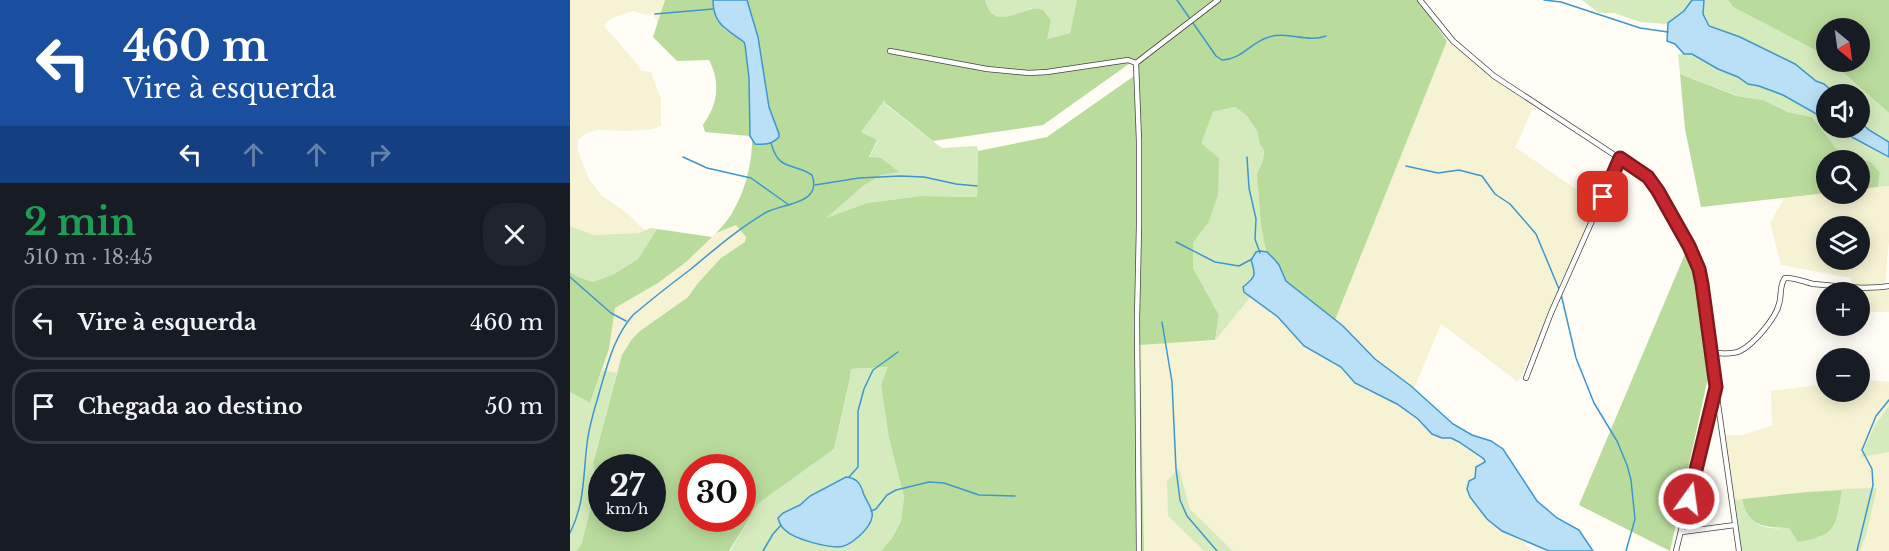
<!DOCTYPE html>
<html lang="pt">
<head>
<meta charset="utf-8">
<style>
  body { margin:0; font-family:"Libre Baskerville",serif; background:#20242c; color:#f1f3f6; height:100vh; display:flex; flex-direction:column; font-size:22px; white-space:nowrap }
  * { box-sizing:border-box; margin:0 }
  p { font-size:20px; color:#9ea1a6 }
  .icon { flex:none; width:33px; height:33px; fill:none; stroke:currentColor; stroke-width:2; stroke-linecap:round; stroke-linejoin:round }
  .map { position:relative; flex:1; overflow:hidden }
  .drawer { display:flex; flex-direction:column; background:#171b24; width:570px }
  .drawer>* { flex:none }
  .hud { background:#1a4fa0; color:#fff; overflow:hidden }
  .needle { width:39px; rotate:151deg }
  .buttons { position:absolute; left:1246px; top:18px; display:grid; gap:12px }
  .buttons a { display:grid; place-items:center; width:54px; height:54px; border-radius:50%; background:#171b24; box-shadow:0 3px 15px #0003; font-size:30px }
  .speed { position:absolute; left:18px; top:454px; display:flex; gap:12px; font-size:30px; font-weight:700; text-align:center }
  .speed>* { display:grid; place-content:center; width:78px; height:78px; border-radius:50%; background:#171b24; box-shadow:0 3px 15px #0003; line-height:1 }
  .speed small { font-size:15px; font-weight:400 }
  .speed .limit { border:9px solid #d22; background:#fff; color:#111 }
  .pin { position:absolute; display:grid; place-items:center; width:51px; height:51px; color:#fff; margin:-26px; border-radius:12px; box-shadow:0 3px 9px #0006 }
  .me { position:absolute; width:66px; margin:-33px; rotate:14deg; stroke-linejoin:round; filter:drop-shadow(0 0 4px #0008) }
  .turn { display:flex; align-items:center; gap:21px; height:126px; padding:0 24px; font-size:27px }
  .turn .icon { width:78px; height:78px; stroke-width:2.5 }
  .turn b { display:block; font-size:42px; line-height:51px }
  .lanes { display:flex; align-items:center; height:57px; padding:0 24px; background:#0003; justify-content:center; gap:30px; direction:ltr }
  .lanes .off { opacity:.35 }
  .round { display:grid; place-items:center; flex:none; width:63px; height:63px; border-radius:24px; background:#20242c }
  .overview { display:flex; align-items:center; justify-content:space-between; height:102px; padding:0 24px }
  h1 { font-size:36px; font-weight:800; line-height:45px; color:#1e9e55 }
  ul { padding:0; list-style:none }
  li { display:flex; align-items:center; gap:18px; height:75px; margin:0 12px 9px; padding:0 12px; border:3px solid #363941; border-radius:24px }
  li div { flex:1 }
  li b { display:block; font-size:22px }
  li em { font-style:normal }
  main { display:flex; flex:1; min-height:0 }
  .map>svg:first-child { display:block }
  .farmland { fill:#f6f3d4; fill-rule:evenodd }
  .green { fill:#d5ebbd; fill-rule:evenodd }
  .forest { fill:#b9dc9c; fill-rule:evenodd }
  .water { fill:#b9e0f7; stroke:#3f96cf; stroke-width:1.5 }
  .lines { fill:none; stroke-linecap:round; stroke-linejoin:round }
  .stream { stroke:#3f96cf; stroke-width:1.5 }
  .minor-casing { stroke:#444; stroke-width:6 }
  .minor { stroke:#fff; stroke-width:4.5 }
  .route-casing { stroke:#7f191e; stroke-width:15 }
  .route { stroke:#c4262e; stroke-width:10 }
</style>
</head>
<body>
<main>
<section class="drawer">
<div class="hud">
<div class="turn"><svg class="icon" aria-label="left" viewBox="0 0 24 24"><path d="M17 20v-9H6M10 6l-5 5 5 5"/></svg><div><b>460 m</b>Vire à esquerda</div></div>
<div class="lanes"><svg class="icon" aria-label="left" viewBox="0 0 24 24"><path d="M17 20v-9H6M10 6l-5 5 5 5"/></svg><svg class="icon off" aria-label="ahead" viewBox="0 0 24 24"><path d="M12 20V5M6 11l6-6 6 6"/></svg><svg class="icon off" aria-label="ahead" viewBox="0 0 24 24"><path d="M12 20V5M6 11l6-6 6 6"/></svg><svg class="icon off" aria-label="right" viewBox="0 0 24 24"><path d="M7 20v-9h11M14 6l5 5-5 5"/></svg></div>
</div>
<div class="overview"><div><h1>2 min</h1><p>510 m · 18:45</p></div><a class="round"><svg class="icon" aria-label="close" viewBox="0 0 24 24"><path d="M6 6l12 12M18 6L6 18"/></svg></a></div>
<ul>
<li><svg class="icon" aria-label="left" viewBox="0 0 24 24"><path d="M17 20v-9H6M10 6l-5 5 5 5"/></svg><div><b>Vire à esquerda</b></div><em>460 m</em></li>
<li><svg class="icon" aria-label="arrive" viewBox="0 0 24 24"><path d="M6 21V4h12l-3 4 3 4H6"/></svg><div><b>Chegada ao destino</b></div><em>50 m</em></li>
</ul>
</section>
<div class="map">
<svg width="1319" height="551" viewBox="0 0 1319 551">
  <rect width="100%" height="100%" fill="#fffdf5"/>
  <g class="farmland">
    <polygon points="0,0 95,0 88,23 82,13 80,16 63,11 40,19 34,26 68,65 71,71 81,72 91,99 91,126 83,129 60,131 26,130 15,134 8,140 8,151 19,179 31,195 57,213 75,231 69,233 24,235 0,226"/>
    <polygon points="877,41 914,70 965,104 945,147 1029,205 948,382 871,324 844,389 805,359 785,337 765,320"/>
    <path d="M1319,186V241L1315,284L1319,286V312H1290V292H1283L1281,278L1211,265L1200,223L1214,198L1257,193L1290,194V189ZM1257,226H1290V260H1257Z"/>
    <polygon points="166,225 176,237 175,242 151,258 128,283 118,297 70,331 62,339 53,355 47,373 32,370 39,349 45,308 88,283 116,261 146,233"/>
    <polygon points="681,296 708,317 734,346 771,367 785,383 827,404 848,419 862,434 872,438 881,438 889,442 914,459 916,462 908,466 905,478 899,481 943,537 949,538 963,551 663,551 620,509 609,468 598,516 634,551 574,551 570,344 645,341"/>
    <polygon points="1298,380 1319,382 1319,406 1304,426 1292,456 1319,452 1319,551 1290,551 1296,536 1306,488 1237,492 1164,500 1155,435 1173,435 1202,425 1201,393 1199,391 1257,384 1257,392 1290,392 1290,381"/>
  </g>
  <g class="green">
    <path d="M415,0H508L500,33L477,39L461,8C442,16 423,27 415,0Z"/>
    <polygon points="1012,0 1122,0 1114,11 1096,24 1070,22 1044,13 1029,13"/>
    <polygon points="1134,0 1158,0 1163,7 1249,52 1257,58 1257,62 1261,62 1319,113 1319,142 1299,130 1290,122 1290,94 1265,94 1254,84 1246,81 1225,64 1170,37 1139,26 1133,14"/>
    <polygon points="1108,54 1122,54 1148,69 1168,77 1178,84 1189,86 1213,95 1257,120 1257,128 1268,128 1280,136 1319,157 1319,186 1308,187 1310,173 1301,162 1270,153 1242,117 1218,112 1193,100 1168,96 1110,74"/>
    <polygon points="316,99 316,105 372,148 407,146 408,151 407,197 351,196 297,203 254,219 293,186 312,174 299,158 307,141 291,132"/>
    <path d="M665,107L677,116L687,131L690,145L694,150L693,160L689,169L688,186L691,227L696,251L686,252L682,260C685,272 686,279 675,285L674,291L681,296L645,341L649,315L623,268V243L638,223L632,140L638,120L643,112Z"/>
    <polygon points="0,226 24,235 69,233 81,228 87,229 68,259 44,274 23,282 7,277 0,272"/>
    <path d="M319,367L311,385L319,439L334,497L331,521L322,538L311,551H160L189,503L264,449L280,379L281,369ZM276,477L292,489L295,498L289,535C269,551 239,542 217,532L230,505L240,496Z"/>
    <polygon points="32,370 47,373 23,462 27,484 11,545 6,551 0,551 0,392 20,403"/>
    <polygon points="1319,406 1319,452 1291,457 1304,426"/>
    <polygon points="609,468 620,509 663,551 634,551 598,516 597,481"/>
    <path d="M1307,488L1296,536L1290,551H1170L1164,500L1172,499C1181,548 1237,523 1268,513L1272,489Z"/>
  </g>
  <g class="forest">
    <path d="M95,0H143L154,29L174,42L179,78L180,136L135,132L133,125C148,104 151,83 139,60L107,61L83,37Z"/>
    <path d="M177,0H415C423,27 440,15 458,10C463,8 468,9 473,10L481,21L477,39L500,33L507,0H849L877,41L765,320L715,281L709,265L696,251L691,227L687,174L693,160L694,150L690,145L687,131L677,116L665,107L643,112L632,141V144L649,158L648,195L638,223L623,243V268L649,315L645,340L570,345L574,551H311L322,538L331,521L334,497L319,439L311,385L318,367L281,369L280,378L264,449L189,503L159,551H6L11,545L27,484L23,463L52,355L62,339L70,331L118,297L128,283L151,258L175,242L176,237L166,225L146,233C169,212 182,172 182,141L185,144L198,143L209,137L199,107L188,37ZM563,61L564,76L477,137L408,151L407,197L351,196L297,203L256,218L293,186L311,175L329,172L311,158L299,157L307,140L291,132L315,100L316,104L363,141L473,125ZM32,468H82V519H32ZM122,468H172V519H122Z"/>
    <polygon points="1158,0 1319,0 1319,113 1261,62 1290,62 1290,28 1257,28 1257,58 1249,52 1163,7"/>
    <polygon points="1110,74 1167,96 1193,100 1218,112 1242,117 1270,153 1301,162 1310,173 1308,187 1290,189 1290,160 1257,160 1257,193 1131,207 1115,129"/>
    <polygon points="87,229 142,237 116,262 88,283 45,308 39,349 20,403 0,392 0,272 8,277 23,282 44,274 68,259"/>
    <polygon points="1115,254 1120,260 1130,283 1139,373 1100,551 1009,505"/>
    <path d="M1272,490C1270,501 1268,523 1259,531C1253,537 1235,541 1228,542L1219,528C1195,527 1178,528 1172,499L1237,492Z"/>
  </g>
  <g class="water">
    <path d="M143,0H177L188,37L199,107L209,134V137C203,144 193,145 185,144L180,136L179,78L175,45L174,42C156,29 143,24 143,0Z"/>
    <polygon points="1122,0 1134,0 1133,14 1139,26 1170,37 1225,64 1246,81 1254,84 1265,94 1257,94 1257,120 1213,95 1189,86 1178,84 1168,77 1148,69 1122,54 1114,54 1105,44 1097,41 1098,23 1114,11"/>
    <polygon points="1290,122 1299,130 1319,142 1319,157 1280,136 1268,128 1290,128"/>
    <path d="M690,251L697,252L705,260L709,265L716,281L773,326L805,359L841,386L883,424L902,435L921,441L933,449L967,501L987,518L1009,530L1023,551H979L932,531L917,519L900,497L897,489L899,481L905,478L906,467L915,462L914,459L889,442L881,438H872L862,434L848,419L827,404L785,383L771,367L734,346L708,317L674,292L673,287C686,277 686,275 681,260L686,252Z"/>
    <path d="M276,477C288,478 291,485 294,495C297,502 304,510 302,517C300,529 280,547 268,547C255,547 224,539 215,530C211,527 209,522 208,518L213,513L230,505L240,496Z"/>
  </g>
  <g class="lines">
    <g class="stream">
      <path d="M607,0L646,56L652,60C671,60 681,42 699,37C717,31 738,43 756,36"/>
      <polyline points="974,0 991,2 1070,28 1098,32"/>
      <polyline points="85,14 143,9"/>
      <polyline points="113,157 137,168 181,178 219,205"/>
      <polyline points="677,157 679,188 686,219 685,239 690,253"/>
      <polyline points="836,166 868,173 889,170 912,176 925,194 940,204 966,234 989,289"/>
      <polyline points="245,185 289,178 330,176 354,177 386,184 407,186"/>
      <polyline points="606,242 645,262 669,266 682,259"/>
      <polyline points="0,277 41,313 56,321"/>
      <polyline points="991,294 1006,358 1024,403 1047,441 1057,465 1061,480 1065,519 1056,551"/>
      <polyline points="592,322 602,382 606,469 610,500 617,516 647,551"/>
      <polyline points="279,477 288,467 288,411 294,389 303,370 328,352"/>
      <polyline points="301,511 306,509 317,495 326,490 359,482 374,483 409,495 445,496"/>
      <path d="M0,533C15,503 13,476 17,444C19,425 25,408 30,390C38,363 44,337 63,315C82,299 101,284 121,269C145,249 168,229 195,213C211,203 253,205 242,175C222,162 209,172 201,143"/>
      <polyline points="193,551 203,534 211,525"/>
      <polyline points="1287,551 1303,485 1302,469 1292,450 1306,416 1319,400"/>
    </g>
    <g class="minor-casing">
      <g id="minor">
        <path d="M850,0L883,41L924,76L1078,177C1099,203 1125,252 1132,284L1146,387L1106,551"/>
        <polyline points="320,51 417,69 459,73 477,72 558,60 566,63 569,141 569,226 567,320 569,551"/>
        <polyline points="566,63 648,0"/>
        <path d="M1142,353C1152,353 1162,355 1170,351C1183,345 1206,318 1209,304C1212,295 1209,285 1215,278C1224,277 1234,282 1243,284C1265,286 1297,290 1319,286"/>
        <polyline points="956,378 981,313 1050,158"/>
        <polyline points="1146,390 1169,551"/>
        <polyline points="1112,532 1165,525"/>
      </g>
    </g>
    <use href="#minor" class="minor"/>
  </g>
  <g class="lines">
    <g class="route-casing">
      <polyline id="route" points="1033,197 1050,158 1078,177 1088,191 1119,246 1129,269 1132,284 1146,387 1119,499"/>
    </g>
    <use href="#route" class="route"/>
  </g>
</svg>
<div class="buttons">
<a><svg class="needle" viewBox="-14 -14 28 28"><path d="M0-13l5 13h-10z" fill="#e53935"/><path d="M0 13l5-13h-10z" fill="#9ea1a6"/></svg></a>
<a><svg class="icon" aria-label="sound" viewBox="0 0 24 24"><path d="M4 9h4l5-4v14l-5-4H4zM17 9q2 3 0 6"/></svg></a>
<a><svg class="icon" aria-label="search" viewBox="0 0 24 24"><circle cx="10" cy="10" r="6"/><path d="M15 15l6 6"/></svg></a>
<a><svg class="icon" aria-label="layers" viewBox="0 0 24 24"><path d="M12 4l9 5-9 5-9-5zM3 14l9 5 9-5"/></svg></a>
<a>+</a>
<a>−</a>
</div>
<div class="speed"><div>27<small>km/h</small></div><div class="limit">30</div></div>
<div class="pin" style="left:1033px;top:197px;background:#d93025"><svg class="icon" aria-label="arrive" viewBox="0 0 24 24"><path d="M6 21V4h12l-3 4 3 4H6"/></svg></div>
<svg class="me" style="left:1119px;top:499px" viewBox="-20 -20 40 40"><circle r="17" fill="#c4262e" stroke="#fff" stroke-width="3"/><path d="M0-11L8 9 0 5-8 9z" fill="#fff"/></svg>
</div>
</main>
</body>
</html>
